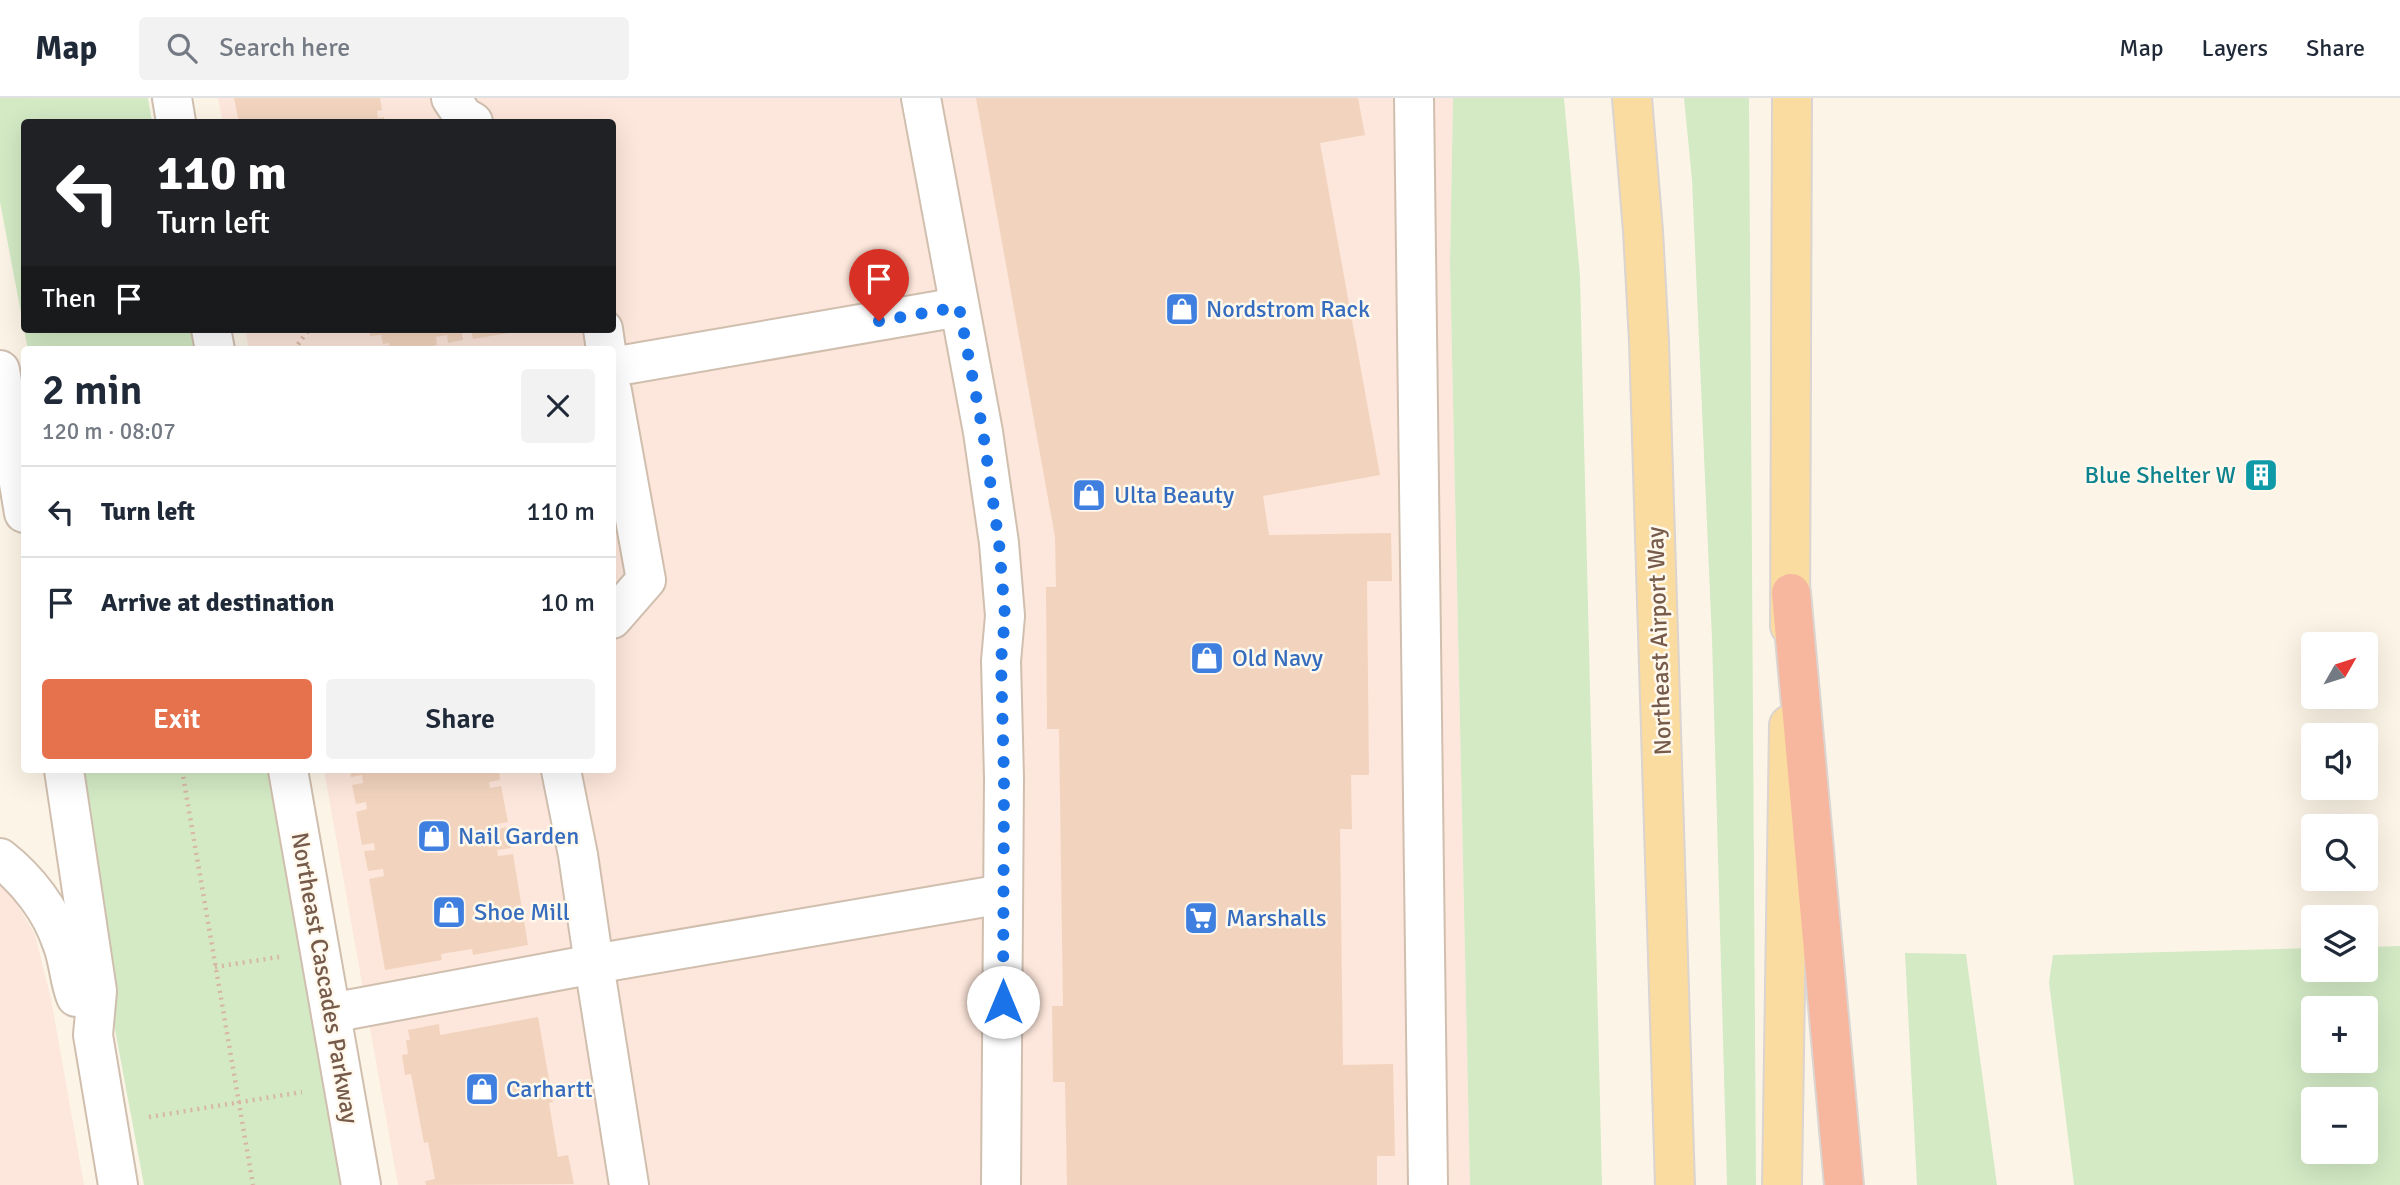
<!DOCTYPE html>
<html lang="en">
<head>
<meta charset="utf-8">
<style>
  body { margin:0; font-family:Signika,sans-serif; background:#f2f2f3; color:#1f2937; height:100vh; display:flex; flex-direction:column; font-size:26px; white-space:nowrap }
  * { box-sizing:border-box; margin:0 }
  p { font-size:23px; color:#747a83 }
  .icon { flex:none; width:38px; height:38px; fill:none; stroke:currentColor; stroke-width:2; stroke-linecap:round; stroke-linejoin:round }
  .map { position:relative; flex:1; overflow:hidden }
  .details { position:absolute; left:21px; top:248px; width:595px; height:427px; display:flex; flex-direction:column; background:#fff; border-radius:7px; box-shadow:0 7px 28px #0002 }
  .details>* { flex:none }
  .guide { position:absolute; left:21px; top:21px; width:595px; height:214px; border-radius:7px; box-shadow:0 7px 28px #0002; background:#202124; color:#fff; overflow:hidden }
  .needle { width:46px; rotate:51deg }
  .controls { position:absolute; left:2301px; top:534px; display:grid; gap:14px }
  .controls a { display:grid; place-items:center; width:77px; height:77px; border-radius:7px; background:#fff; box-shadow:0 7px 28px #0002; font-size:35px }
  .pin { position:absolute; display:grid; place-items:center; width:60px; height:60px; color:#fff; margin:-72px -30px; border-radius:50% 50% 50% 0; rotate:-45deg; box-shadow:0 0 7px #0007 }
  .pin .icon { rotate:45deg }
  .me { position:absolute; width:77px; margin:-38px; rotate:0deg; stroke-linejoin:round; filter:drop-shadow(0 0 5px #0008) }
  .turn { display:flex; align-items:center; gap:24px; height:147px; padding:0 21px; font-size:32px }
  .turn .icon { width:91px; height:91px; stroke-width:2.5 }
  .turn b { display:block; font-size:49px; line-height:60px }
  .then { display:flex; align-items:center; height:66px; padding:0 21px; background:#0003; gap:14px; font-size:26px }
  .round { display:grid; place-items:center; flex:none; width:74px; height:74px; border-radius:7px; background:#f2f2f3 }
  .headline { display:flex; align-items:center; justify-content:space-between; height:119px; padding:0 21px }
  h1 { font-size:42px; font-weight:600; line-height:52px }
  .action { display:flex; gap:14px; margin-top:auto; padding:14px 21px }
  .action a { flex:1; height:80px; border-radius:7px; background:#e6724d; color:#fff; font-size:28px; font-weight:600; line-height:80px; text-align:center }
  .action a+a { background:#f2f2f3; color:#1f2937 }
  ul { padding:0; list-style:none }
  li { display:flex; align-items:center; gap:21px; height:91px; padding:0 21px; border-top:2px solid #e0e1e3 }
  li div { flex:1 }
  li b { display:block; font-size:26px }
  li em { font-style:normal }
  header { display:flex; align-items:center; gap:42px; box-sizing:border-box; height:98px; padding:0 35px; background:#fff; border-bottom:2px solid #e0e1e3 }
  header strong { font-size:33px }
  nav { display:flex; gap:38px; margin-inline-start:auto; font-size:24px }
  .search { width:490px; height:63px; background:#f2f2f3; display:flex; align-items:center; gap:18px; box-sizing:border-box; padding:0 24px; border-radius:7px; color:#747a83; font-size:26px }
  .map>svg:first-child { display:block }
  .commercial { fill:#fde6db }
  .green { fill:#d3eac5; fill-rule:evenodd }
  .building { fill:#f2d4be }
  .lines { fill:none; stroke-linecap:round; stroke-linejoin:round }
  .minor-casing { stroke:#d0bfaf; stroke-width:42 }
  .major-casing { stroke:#dbd4d0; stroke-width:42 }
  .highway-casing { stroke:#dbd4d0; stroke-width:42 }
  .path { stroke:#d7b7a1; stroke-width:4.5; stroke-dasharray:2 5; stroke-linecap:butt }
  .minor { stroke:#fff; stroke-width:38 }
  .major { stroke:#fadba0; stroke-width:38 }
  .highway { stroke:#f6b79e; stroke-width:38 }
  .route { stroke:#1a73e8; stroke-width:12; stroke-dasharray:0 21.6 }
  .labels { text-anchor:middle; stroke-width:5; stroke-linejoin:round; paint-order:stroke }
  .shop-label { font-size:24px; fill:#366cbe; stroke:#fff8ed; text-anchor:start }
  .culture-label { font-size:24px; fill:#0d838f; stroke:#fff8ed; text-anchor:end }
  .street-label { font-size:24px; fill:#765b4b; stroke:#fff8ed }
</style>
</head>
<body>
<header>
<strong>Map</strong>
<div class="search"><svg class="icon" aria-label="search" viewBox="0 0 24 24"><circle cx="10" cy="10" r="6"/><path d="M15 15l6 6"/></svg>Search here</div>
<nav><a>Map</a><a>Layers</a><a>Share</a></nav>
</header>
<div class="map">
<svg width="2400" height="1087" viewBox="0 0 2400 1087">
  <rect width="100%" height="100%" fill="#fcf5e7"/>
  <g class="commercial">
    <polygon points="218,0 1453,0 1450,165 1470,1087 398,1087 324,672 612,672 612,252 249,252 246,235 249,231 612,231 612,24 223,24"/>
    <polygon points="0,787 10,793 35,837 51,901 84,1087 0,1087"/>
  </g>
  <g class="green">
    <polygon points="0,0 148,0 152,24 24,24 24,231 191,231 195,252 28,252 0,104"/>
    <polygon points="1453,0 1564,0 1580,178 1602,1087 1470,1087 1450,165"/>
    <polygon points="1684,0 1749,0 1756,1087 1727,1087 1712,541 1692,82"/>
    <polygon points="84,672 271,672 350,1087 144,1087 111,910 98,826"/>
    <path d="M2400,848V1087H2074L2049,884L2053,857L2313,850L2314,872H2366V849ZM2314,910H2366V962H2314ZM2314,1001H2366V1054H2314Z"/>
    <polygon points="1905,855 1966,856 1997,1087 1917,1087"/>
  </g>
  <g class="building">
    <polygon points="234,0 380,0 382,12 377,13 378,20 384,19 385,24 239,24"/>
    <polygon points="976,0 1358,0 1365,37 1320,45 1380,377 1263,398 1269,437 1391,435 1392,483 1367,483 1369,677 1351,677 1352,731 1340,731 1343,967 1393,966 1395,1058 1377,1058 1377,1087 1067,1087 1065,984 1053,984 1052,908 1063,908 1059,631 1047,631 1046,489 1056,489 1055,439"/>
    <polygon points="369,231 469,231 469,232 462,234 463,242 448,245 447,237 436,239 437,247 406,252 390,252 389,245 383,246 381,237 370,238"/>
    <polygon points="471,231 509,231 509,235 473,241"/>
    <polygon points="2261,362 2275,377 2260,392 2246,376"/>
    <polygon points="350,672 499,672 500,682 489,684 490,690 501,688 508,724 497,726 498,731 507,729 511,750 497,752 498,758 513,756 528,847 473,857 472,851 441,856 442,862 385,872 369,781 384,778 383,771 368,773 364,753 375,752 374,745 362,747 356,714 367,711 366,704 356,706 352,687 363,685 362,677 351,679"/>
    <polygon points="538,919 553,1004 549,1005 558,1059 568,1057 574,1086 426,1087 425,1083 435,1081 428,1044 424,1045 411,976 405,977 402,957 408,956 406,942 410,942 408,932 439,926 440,937"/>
  </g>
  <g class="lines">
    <g class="minor-casing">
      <g id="minor">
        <polyline points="172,0 176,24"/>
        <polyline points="451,0 463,18 473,24"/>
        <polyline points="921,0 983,334 999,445 1005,518 1001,563 1004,680 1001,1087"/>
        <polyline points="1414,0 1428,1087"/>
        <polyline points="211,231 215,252"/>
        <polyline points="603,231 606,252"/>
        <polyline points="612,269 959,209"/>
        <polyline points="0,272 24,415"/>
        <polyline points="612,293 646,482 612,521"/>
        <polyline points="64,672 97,893 93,937 118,1087"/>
        <polyline points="288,672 361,1087"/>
        <path d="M0,760C28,782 51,812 62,845C69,862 69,882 76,899"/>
        <polyline points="331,915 594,866 578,757 561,672"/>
        <polyline points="629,1087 594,866 1003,796"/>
      </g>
    </g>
    <g class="major-casing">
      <g id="major">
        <polyline points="1632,0 1643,133 1649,244 1675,1087"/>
        <polyline points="1790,528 1792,0"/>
        <polyline points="1782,1087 1789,627"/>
      </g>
    </g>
    <g class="highway-casing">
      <polyline id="highway" points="1791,495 1844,1087"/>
    </g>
    <g class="path">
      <polyline points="294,252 309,231"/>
      <polyline points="182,672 253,1087"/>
      <polyline points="215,869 279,859"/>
      <polyline points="149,1019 302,994"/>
    </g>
    <use href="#minor" class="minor"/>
    <use href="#major" class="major"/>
    <use href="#highway" class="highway"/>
  </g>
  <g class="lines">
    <polyline class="route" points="879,223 959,209 983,334 999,445 1005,518 1001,563 1004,680 1003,904"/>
  </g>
  <defs>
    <g id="shop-square" transform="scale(1.75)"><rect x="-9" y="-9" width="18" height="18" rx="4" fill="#3f7fe0" stroke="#fff8ed"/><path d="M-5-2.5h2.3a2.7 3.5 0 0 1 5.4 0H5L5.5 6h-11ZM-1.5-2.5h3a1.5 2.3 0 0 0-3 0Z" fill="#fff"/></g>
    <g id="building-square" transform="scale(1.75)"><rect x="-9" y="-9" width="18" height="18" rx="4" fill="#0f9aa8" stroke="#fff8ed"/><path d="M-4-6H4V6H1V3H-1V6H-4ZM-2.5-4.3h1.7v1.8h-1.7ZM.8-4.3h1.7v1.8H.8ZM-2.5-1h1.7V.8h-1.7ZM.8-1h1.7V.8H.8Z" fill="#fff"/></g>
    <g id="supermarket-square" transform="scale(1.75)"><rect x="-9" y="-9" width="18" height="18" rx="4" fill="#3f7fe0" stroke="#fff8ed"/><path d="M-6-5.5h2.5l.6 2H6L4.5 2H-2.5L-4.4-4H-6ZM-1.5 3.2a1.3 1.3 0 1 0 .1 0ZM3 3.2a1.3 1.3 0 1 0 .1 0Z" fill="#fff"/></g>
  </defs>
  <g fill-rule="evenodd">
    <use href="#shop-square" x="1182" y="211"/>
    <use href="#building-square" x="2261" y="377"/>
    <use href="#shop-square" x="1089" y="397"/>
    <use href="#shop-square" x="1207" y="560"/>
    <use href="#shop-square" x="434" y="738"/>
    <use href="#shop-square" x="449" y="814"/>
    <use href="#supermarket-square" x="1201" y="820"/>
    <use href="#shop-square" x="482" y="991"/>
  </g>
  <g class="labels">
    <g class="shop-label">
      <text x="1206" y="219">Nordstrom Rack</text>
      <text x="1114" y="405">Ulta Beauty</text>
      <text x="1232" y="568">Old Navy</text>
      <text x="458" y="746">Nail Garden</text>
      <text x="474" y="822">Shoe Mill</text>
      <text x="1226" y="828">Marshalls</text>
      <text x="506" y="999">Carhartt</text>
    </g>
    <g class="culture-label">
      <text x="2236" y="385">Blue Shelter W</text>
    </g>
    <g class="street-label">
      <text transform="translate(1659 543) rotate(-92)" y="8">Northeast Airport Way</text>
      <text transform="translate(325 880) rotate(80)" y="8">Northeast Cascades Parkway</text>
    </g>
  </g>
</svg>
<div class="controls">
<a><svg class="needle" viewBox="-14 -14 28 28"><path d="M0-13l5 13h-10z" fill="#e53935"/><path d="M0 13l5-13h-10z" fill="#747a83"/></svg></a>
<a><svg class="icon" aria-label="sound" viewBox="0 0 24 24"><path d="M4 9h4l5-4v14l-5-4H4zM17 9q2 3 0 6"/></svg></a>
<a><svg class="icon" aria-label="search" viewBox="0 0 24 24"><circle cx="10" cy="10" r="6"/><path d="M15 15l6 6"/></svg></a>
<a><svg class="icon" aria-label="layers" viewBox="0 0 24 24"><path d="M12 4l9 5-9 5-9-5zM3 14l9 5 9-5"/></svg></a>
<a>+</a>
<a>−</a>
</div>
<div class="pin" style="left:879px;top:223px;background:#d93025"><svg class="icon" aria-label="arrive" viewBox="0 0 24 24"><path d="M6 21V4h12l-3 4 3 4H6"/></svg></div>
<svg class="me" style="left:1003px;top:904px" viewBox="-20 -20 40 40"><circle r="19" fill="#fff"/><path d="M0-13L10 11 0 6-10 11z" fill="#1a73e8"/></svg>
<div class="guide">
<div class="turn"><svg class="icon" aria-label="left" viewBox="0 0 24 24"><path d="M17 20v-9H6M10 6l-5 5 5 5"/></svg><div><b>110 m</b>Turn left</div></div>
<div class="then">Then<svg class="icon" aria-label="arrive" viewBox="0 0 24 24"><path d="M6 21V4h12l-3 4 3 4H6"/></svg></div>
</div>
<section class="details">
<div class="headline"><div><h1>2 min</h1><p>120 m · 08:07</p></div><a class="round"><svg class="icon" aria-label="close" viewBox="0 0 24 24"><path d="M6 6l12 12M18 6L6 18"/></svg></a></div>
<ul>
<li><svg class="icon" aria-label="left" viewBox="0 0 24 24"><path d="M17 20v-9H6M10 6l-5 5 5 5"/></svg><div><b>Turn left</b></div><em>110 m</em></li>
<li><svg class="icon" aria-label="arrive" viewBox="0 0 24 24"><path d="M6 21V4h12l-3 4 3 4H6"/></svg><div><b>Arrive at destination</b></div><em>10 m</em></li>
</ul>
<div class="action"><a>Exit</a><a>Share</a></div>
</section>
</div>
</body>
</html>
